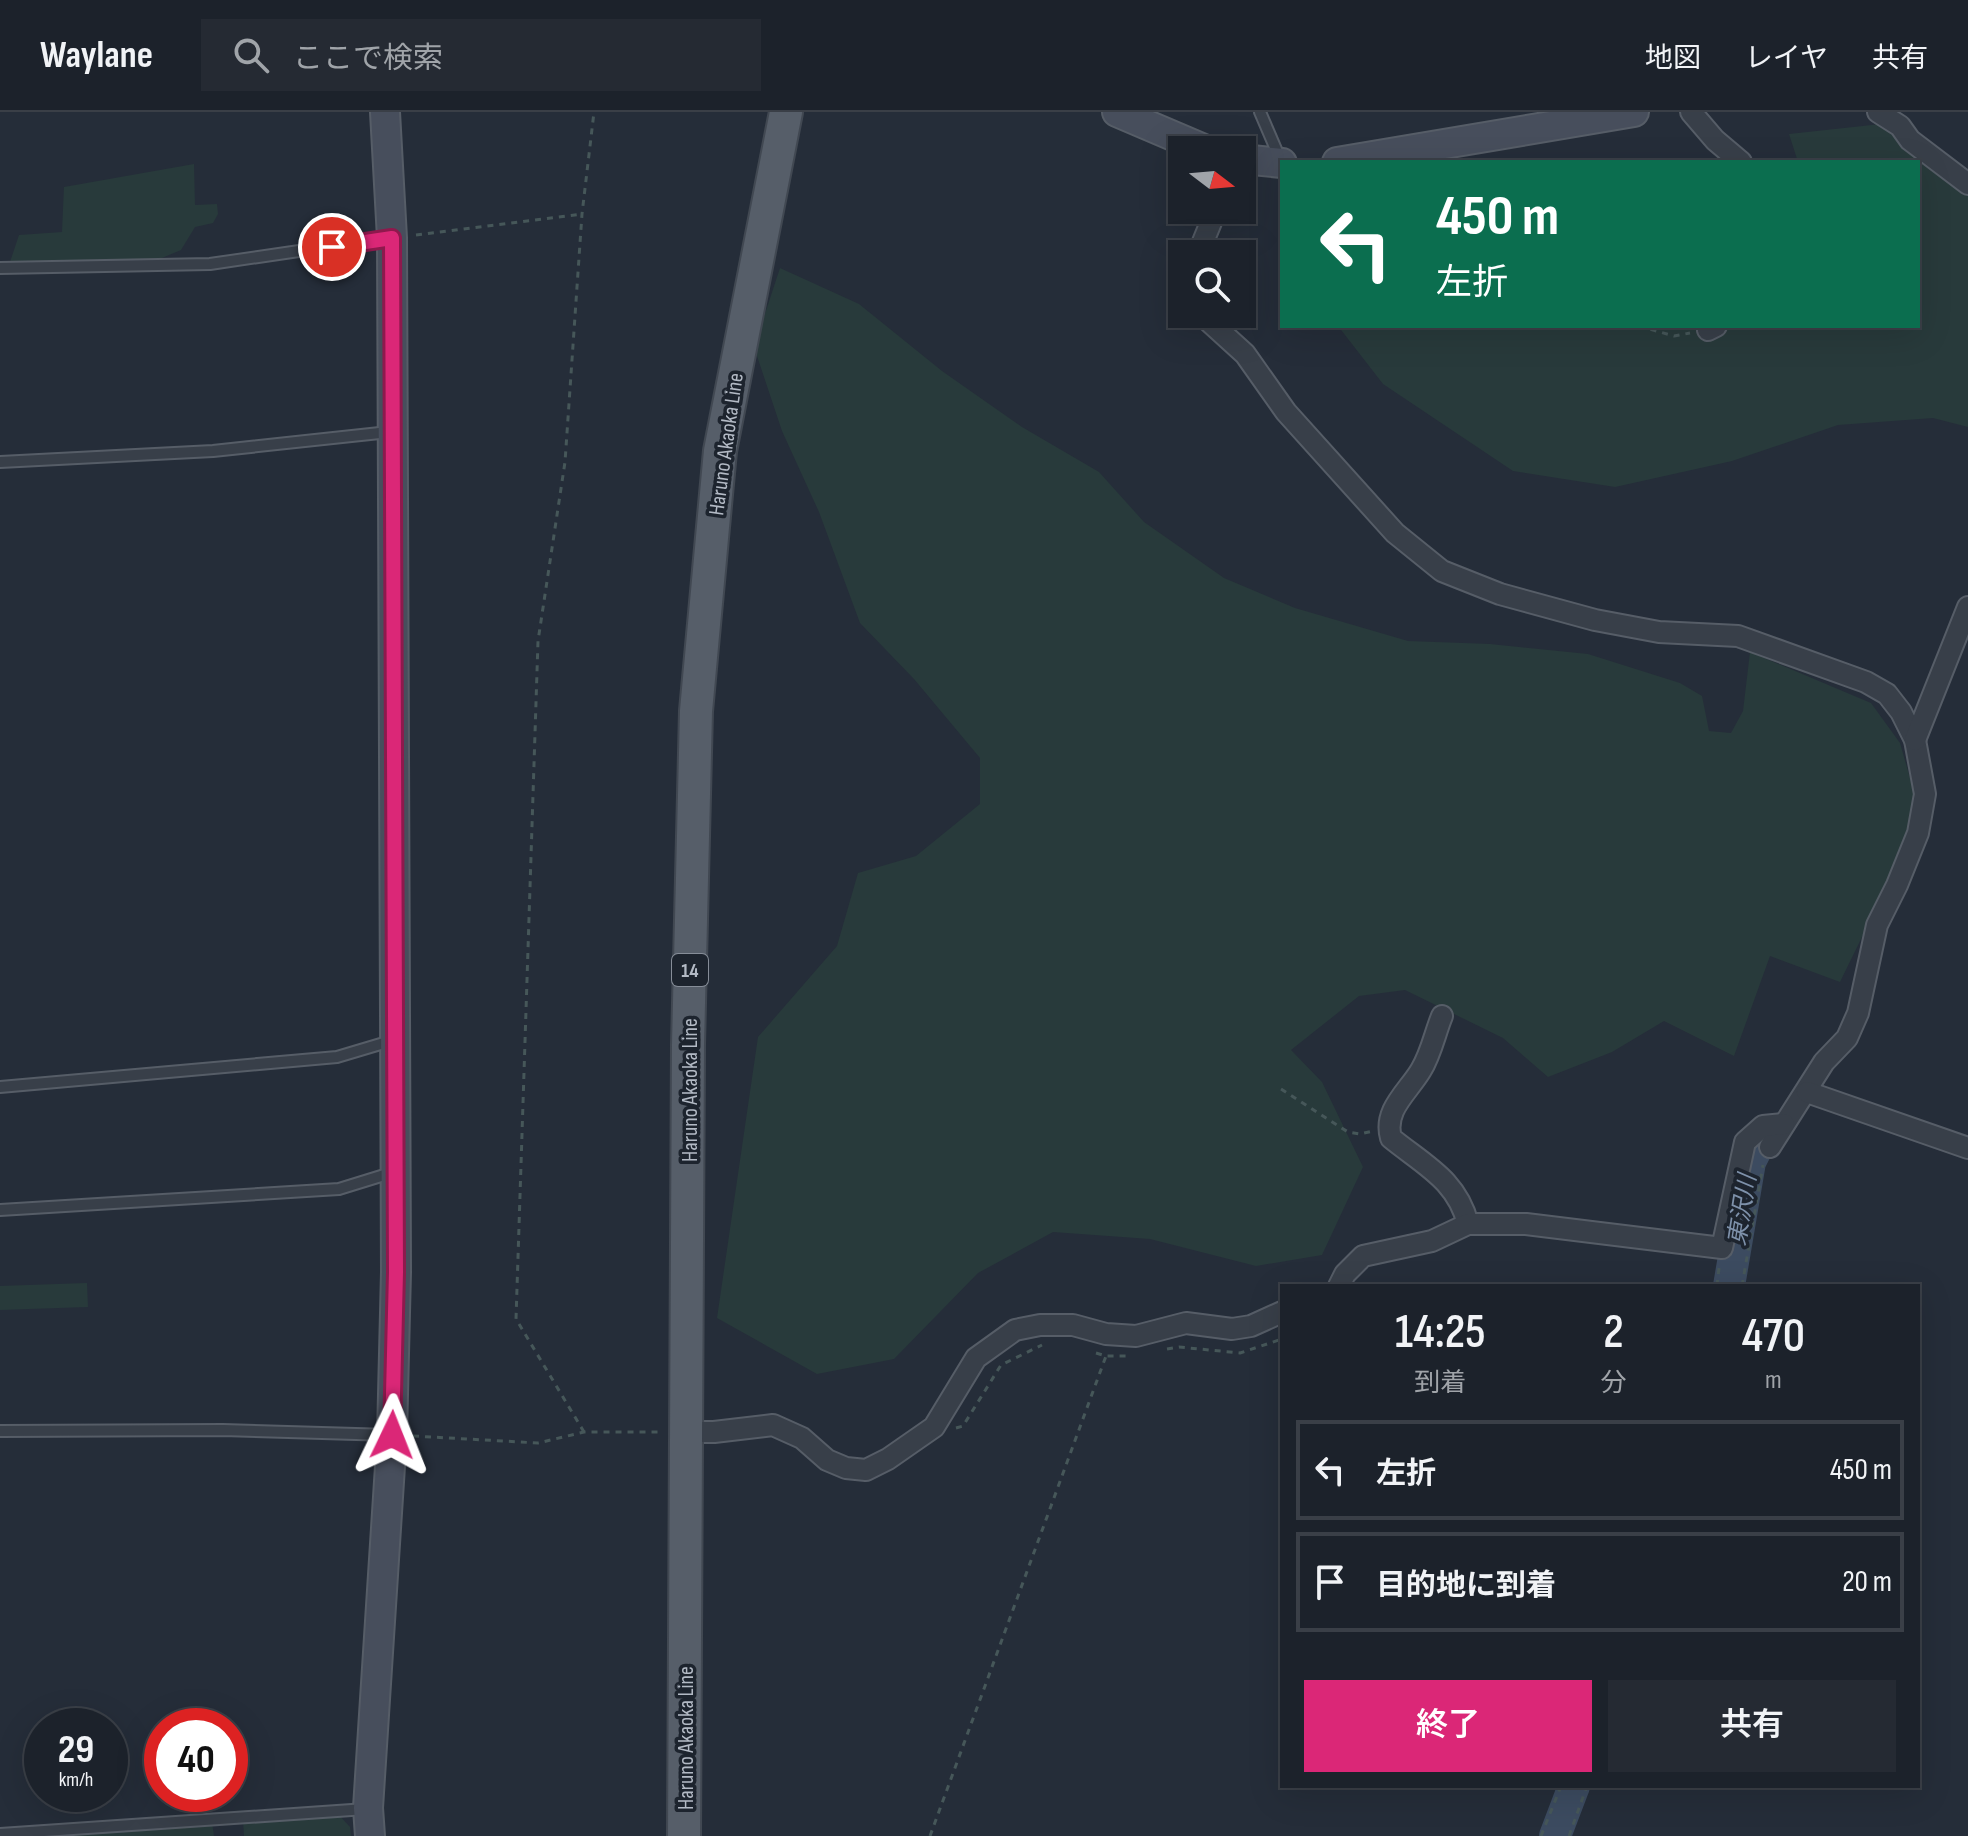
<!DOCTYPE html>
<html lang="ja">
<head>
<meta charset="utf-8">
<style>
  body { margin:0; font-family:"Sofia Sans Condensed","Noto Sans JP",sans-serif; background:#252a33; color:#f1f3f6; height:100vh; display:flex; flex-direction:column; font-size:30px; white-space:nowrap }
  * { box-sizing:border-box; margin:0 }
  p { font-size:26px; color:#a0a4a9 }
  .icon { flex:none; width:44px; height:44px; fill:none; stroke:currentColor; stroke-width:2; stroke-linecap:round; stroke-linejoin:round }
  .map { position:relative; flex:1; overflow:hidden }
  .panel { position:absolute; left:1280px; top:1172px; width:640px; height:504px; display:flex; flex-direction:column; background:#1c222b; border-radius:0px; box-shadow:0 8px 32px #0002,0 0 0 2px #3a3f47 }
  .panel>* { flex:none }
  .top-card { position:absolute; left:1280px; top:48px; width:640px; height:168px; border-radius:0px; box-shadow:0 8px 32px #0002,0 0 0 2px #3a3f47; background:#0b6e4f; color:#fff; overflow:hidden }
  .needle { width:52px; rotate:106deg }
  .fabs { position:absolute; left:1168px; top:24px; display:grid; gap:16px }
  .fabs a { display:grid; place-items:center; width:88px; height:88px; border-radius:0px; background:#1c222b; box-shadow:0 8px 32px #0002,0 0 0 2px #3a3f47; font-size:40px }
  .speed { position:absolute; left:24px; top:1596px; display:flex; gap:16px; font-size:40px; font-weight:700; text-align:center }
  .speed>* { display:grid; place-content:center; width:104px; height:104px; border-radius:50%; background:#1c222b; box-shadow:0 8px 32px #0002,0 0 0 2px #3a3f47; line-height:1 }
  .speed small { font-size:20px; font-weight:400 }
  .speed .limit { border:12px solid #d22; background:#fff; color:#111 }
  .pin { position:absolute; display:grid; place-items:center; width:68px; height:68px; color:#fff; margin:-34px; border:4px solid #fff; border-radius:50%; box-shadow:0 2px 8px #0007 }
  .me { position:absolute; width:88px; margin:-44px; rotate:2deg; stroke-linejoin:round; filter:drop-shadow(0 0 6px #0008) }
  .turn { display:flex; align-items:center; gap:28px; height:168px; padding:0 24px; font-size:36px }
  .turn .icon { width:104px; height:104px; stroke-width:2.5 }
  .turn b { display:block; font-size:56px; line-height:68px }
  .eta { display:flex; justify-content:space-evenly; align-items:center; height:136px; text-align:center }
  .eta b { font-size:48px; font-weight:600; line-height:56px }
  .button { display:flex; gap:16px; margin-top:auto; padding:16px 24px }
  .button a { flex:1; height:92px; border-radius:0px; background:#db2777; color:#fff; font-size:32px; font-weight:600; line-height:92px; text-align:center }
  .button a+a { background:#252a33; color:#f1f3f6 }
  ul { padding:0; list-style:none }
  li { display:flex; align-items:center; gap:24px; height:100px; margin:0 16px 12px; padding:0 8px; border:4px solid #3a3f47; border-radius:0px }
  li div { flex:1 }
  li b { display:block; font-size:30px }
  li em { font-style:normal }
  header { display:flex; align-items:center; gap:48px; box-sizing:border-box; height:112px; padding:0 40px; background:#1c222b; border-bottom:2px solid #3a3f47 }
  header strong { font-size:38px }
  nav { display:flex; gap:44px; margin-inline-start:auto; font-size:28px }
  .search { width:560px; height:72px; background:#252a33; display:flex; align-items:center; gap:20px; box-sizing:border-box; padding:0 28px; border-radius:0px; color:#a0a4a9; font-size:30px }
  .map>svg:first-child { display:block }
  .green { fill:#283a3b }
  .lines { fill:none; stroke-linecap:round; stroke-linejoin:round }
  .river { stroke:#3c4b60; stroke-width:32 }
  .lane-casing { stroke:#565d67; stroke-width:14 }
  .street-casing { stroke:#565d67; stroke-width:24 }
  .secondary-casing { stroke:#565d67; stroke-width:32 }
  .primary-casing { stroke:#414852; stroke-width:36 }
  .path { stroke:#465759; stroke-width:3; stroke-dasharray:6 6; stroke-linecap:butt }
  .lane { stroke:#383f49; stroke-width:10 }
  .street { stroke:#383f49; stroke-width:20 }
  .secondary { stroke:#474e5c; stroke-width:28 }
  .primary { stroke:#565e69; stroke-width:32 }
  .route-casing { stroke:#8e194d; stroke-width:20 }
  .route { stroke:#db2777; stroke-width:14 }
  .labels { text-anchor:middle; stroke-width:7; stroke-linejoin:round; paint-order:stroke }
  .shield { fill:#1d242e; stroke:#868d98; stroke-width:2 }
  .shield-label { font-size:20px; font-weight:bold; fill:#b3bac5 }
  .street-label { font-size:22px; fill:#b3bac5; stroke:#1d242e }
  .water-label { font-size:24px; font-style:italic; fill:#7e91aa; stroke:#1d242e }
</style>
</head>
<body>
<header>
<strong>Waylane</strong>
<div class="search"><svg class="icon" aria-label="search" viewBox="0 0 24 24"><circle cx="10" cy="10" r="6"/><path d="M15 15l6 6"/></svg>ここで検索</div>
<nav><a>地図</a><a>レイヤ</a><a>共有</a></nav>
</header>
<div class="map">
<svg width="1968" height="1724" viewBox="0 0 1968 1724">
  <rect width="100%" height="100%" fill="#252d39"/>
  <g class="green">
    <polygon points="1881,12 1968,77 1968,315 1933,306 1838,313 1732,349 1615,375 1513,359 1383,272 1338,214 1918,214 1918,50 1798,50 1789,22"/>
    <polygon points="194,52 195,93 217,92 218,102 213,111 195,115 181,138 157,148 10,150 19,123 62,120 64,75"/>
    <polygon points="780,156 859,192 942,259 1022,315 1099,360 1144,410 1224,466 1295,496 1408,529 1490,532 1588,542 1680,571 1702,584 1709,619 1731,621 1743,599 1750,540 1871,591 1900,631 1916,687 1904,739 1840,870 1770,844 1734,944 1664,909 1612,940 1548,965 1503,926 1405,878 1359,884 1291,938 1322,970 1363,1055 1322,1143 1256,1154 1150,1127 1053,1120 978,1161 894,1247 817,1262 717,1206 758,925 837,834 858,761 916,744 980,692 980,646 914,567 860,511 819,400 782,319 754,235"/>
    <polygon points="87,1171 88,1195 0,1198 0,1174"/>
    <polygon points="338,1702 350,1715 351,1724 244,1724 243,1708"/>
    <polygon points="212,1710 214,1724 46,1724"/>
  </g>
  <g class="lines">
    <g class="river">
      <polyline points="1729,1174 1750,1050 1763,1024"/>
      <polyline points="1555,1724 1574,1674"/>
    </g>
    <g class="lane-casing">
      <g id="lane">
        <polyline points="1260,0 1281,49"/>
        <polyline points="0,156 210,152 388,126"/>
        <polyline points="0,350 213,339 389,320"/>
        <polyline points="0,975 337,945 394,928"/>
        <polyline points="0,1098 339,1077 394,1060"/>
        <polyline points="0,1319 223,1318 390,1323"/>
        <polyline points="0,1722 366,1697"/>
      </g>
    </g>
    <g class="street-casing">
      <g id="street">
        <polyline points="1691,0 1715,28 1741,50"/>
        <polyline points="1878,0 1900,14 1910,28 1968,72"/>
        <polyline points="1198,142 1216,98"/>
        <polyline points="1182,174 1182,178"/>
        <polyline points="1201,202 1245,242 1286,300 1395,421 1442,459 1500,482 1595,508 1659,520 1738,524 1866,570 1887,582 1901,600 1915,628 1925,682 1918,721 1897,773 1877,813 1858,901 1847,926 1824,950 1770,1035"/>
        <polyline points="1708,218 1716,214"/>
        <polyline points="1915,628 1968,495"/>
        <path d="M1442,904C1435,921 1431,942 1421,958C1408,980 1383,998 1391,1026C1424,1053 1457,1068 1468,1112"/>
        <polyline points="1807,980 1968,1036"/>
        <polyline points="1339,1174 1345,1162 1363,1144 1432,1129 1468,1112 1526,1112 1722,1136 1745,1030 1763,1014 1784,1012"/>
        <polyline points="688,1320 714,1320 773,1313 802,1326 827,1348 846,1356 866,1358 888,1347 934,1315 976,1246 1015,1218 1040,1213 1073,1213 1106,1222 1136,1224 1186,1211 1232,1217 1251,1214 1282,1200"/>
      </g>
    </g>
    <g class="secondary-casing">
      <g id="secondary">
        <polyline points="1117,0 1206,38"/>
        <polyline points="1242,47 1282,51"/>
        <polyline points="1337,50 1634,0"/>
        <polyline points="370,1724 368,1696 392,1323 396,1160 392,126 385,0"/>
      </g>
    </g>
    <g class="primary-casing">
      <polyline id="primary" points="684,1724 688,933 696,599 720,339 786,0"/>
    </g>
    <g class="path">
      <polyline points="416,123 582,102"/>
      <polyline points="1639,214 1674,224 1690,221"/>
      <polyline points="1281,977 1348,1020 1360,1022 1373,1019"/>
      <polyline points="1717,1174 1719,1156"/>
      <polyline points="1742,1174 1763,1053"/>
      <polyline points="1167,1237 1179,1235 1240,1241 1282,1227"/>
      <polyline points="1096,1241 1106,1244 1128,1244"/>
      <polyline points="956,1316 963,1314 1001,1253 1042,1233"/>
      <polyline points="584,1320 516,1207 538,529 565,350 582,102 594,0"/>
      <polyline points="413,1324 538,1331 584,1320 660,1320"/>
      <polyline points="930,1724 1106,1244"/>
      <polyline points="1541,1724 1561,1674"/>
      <polyline points="1569,1724 1587,1674"/>
    </g>
    <use href="#lane" class="lane"/>
    <use href="#street" class="street"/>
    <use href="#secondary" class="secondary"/>
    <use href="#primary" class="primary"/>
  </g>
  <g class="lines">
    <g class="route-casing">
      <polyline id="route" points="332,135 392,126 396,1160 392,1323"/>
    </g>
    <use href="#route" class="route"/>
  </g>
  <g class="labels">
    <rect class="shield" x="672" y="842" width="36" height="32" rx="6"/>
    <g class="shield-label">
      <text x="690" y="865">14</text>
    </g>
    <g class="street-label">
      <text transform="translate(725 332) rotate(-82)" y="8">Haruno Akaoka Line</text>
      <text transform="translate(689 978) rotate(-90)" y="8">Haruno Akaoka Line</text>
      <text transform="translate(685 1626) rotate(-90)" y="8">Haruno Akaoka Line</text>
    </g>
    <g class="water-label">
      <text transform="translate(1742 1098) rotate(-81)" y="8">東沢川</text>
    </g>
  </g>
</svg>
<div class="fabs">
<a><svg class="needle" viewBox="-14 -14 28 28"><path d="M0-13l5 13h-10z" fill="#e53935"/><path d="M0 13l5-13h-10z" fill="#a0a4a9"/></svg></a>
<a><svg class="icon" aria-label="search" viewBox="0 0 24 24"><circle cx="10" cy="10" r="6"/><path d="M15 15l6 6"/></svg></a>
</div>
<div class="speed"><div>29<small>km/h</small></div><div class="limit">40</div></div>
<div class="pin" style="left:332px;top:135px;background:#d93025"><svg class="icon" aria-label="arrive" viewBox="0 0 24 24"><path d="M6 21V4h12l-3 4 3 4H6"/></svg></div>
<svg class="me" style="left:392px;top:1323px" viewBox="-20 -20 40 40"><path d="M0-17L14 15 0 8-14 15z" fill="#db2777" stroke="#fff" stroke-width="4"/></svg>
<div class="top-card">
<div class="turn"><svg class="icon" aria-label="left" viewBox="0 0 24 24"><path d="M17 20v-9H6M10 6l-5 5 5 5"/></svg><div><b>450 m</b>左折</div></div>
</div>
<section class="panel">
<div class="eta">
<div><b>14:25</b><p>到着</p></div>
<div><b>2</b><p>分</p></div>
<div><b>470</b><p>m</p></div>
</div>
<ul>
<li><svg class="icon" aria-label="left" viewBox="0 0 24 24"><path d="M17 20v-9H6M10 6l-5 5 5 5"/></svg><div><b>左折</b></div><em>450 m</em></li>
<li><svg class="icon" aria-label="arrive" viewBox="0 0 24 24"><path d="M6 21V4h12l-3 4 3 4H6"/></svg><div><b>目的地に到着</b></div><em>20 m</em></li>
</ul>
<div class="button"><a>終了</a><a>共有</a></div>
</section>
</div>
</body>
</html>
